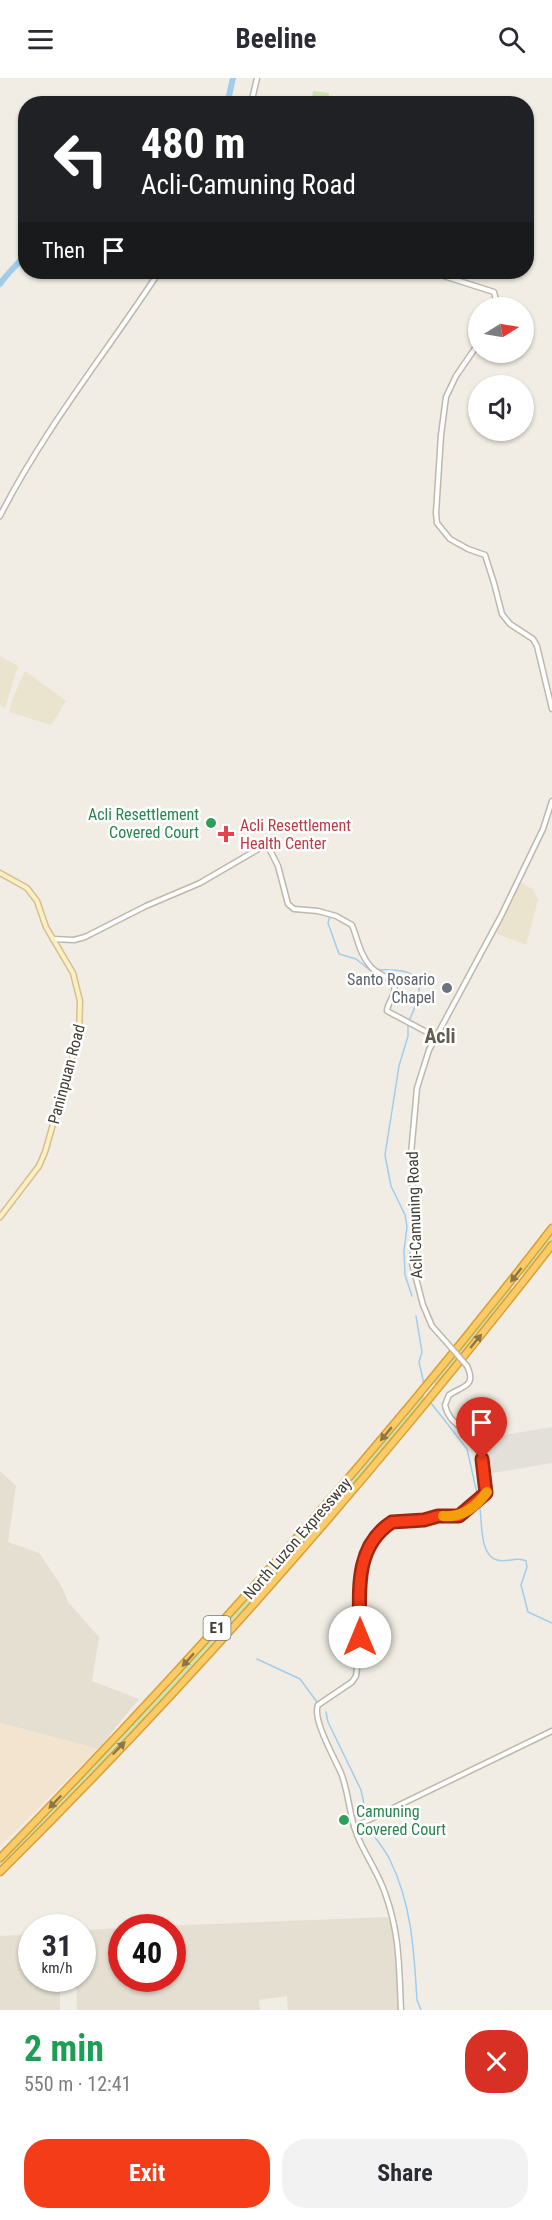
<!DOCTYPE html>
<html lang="en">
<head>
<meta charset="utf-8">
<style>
  body { margin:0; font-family:"Roboto Condensed",sans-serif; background:#f2f2f3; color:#2b2b33; height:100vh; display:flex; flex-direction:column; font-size:22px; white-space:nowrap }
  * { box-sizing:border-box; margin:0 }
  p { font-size:20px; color:#7c7c81 }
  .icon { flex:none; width:33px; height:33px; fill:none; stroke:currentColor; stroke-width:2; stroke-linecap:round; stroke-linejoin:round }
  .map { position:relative; height:1932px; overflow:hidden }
  .details { display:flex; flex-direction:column; background:#fff; flex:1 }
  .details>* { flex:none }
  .hud { position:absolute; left:18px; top:18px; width:516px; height:183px; border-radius:24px; box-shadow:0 2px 4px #0004; background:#202124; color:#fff; overflow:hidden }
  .needle { width:39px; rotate:79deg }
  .fabs { position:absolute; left:468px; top:219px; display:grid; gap:12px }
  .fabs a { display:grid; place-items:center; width:66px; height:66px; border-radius:50%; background:#fff; box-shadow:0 2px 4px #0004; font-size:30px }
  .speed { position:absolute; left:18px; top:1836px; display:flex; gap:12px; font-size:30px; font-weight:700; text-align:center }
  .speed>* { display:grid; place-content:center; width:78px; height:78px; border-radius:50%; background:#fff; box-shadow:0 2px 4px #0004; line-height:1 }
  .speed small { font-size:15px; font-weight:400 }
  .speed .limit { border:9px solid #d22; background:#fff; color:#111 }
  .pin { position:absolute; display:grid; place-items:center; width:51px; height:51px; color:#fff; margin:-62px -26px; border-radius:50% 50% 50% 0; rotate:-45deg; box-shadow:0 0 6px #0007 }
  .pin .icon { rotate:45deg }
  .me { position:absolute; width:66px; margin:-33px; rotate:0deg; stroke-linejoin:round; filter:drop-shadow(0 0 4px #0008) }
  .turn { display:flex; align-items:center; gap:21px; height:126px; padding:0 24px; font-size:27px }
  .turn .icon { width:78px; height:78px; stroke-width:2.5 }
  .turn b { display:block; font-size:42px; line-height:51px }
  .then { display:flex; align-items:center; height:57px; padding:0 24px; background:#0003; gap:12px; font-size:22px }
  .round { display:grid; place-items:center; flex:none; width:63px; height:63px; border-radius:24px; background:#f2f2f3 }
  .headline { display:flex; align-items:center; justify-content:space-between; height:102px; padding:0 24px }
  h1 { font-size:36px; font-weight:700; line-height:45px; color:#1e9e55 }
  .primary-button { display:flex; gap:12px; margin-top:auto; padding:12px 24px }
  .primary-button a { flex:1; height:69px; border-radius:24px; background:#f43c18; color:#fff; font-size:24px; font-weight:700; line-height:69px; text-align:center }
  .primary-button a+a { background:#f2f2f3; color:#2b2b33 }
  header { display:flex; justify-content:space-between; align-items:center; height:78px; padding:0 24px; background:#fff; font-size:27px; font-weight:700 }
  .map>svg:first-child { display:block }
  .residential { fill:#e5dfd2 }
  .commercial { fill:#f3e4cf }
  .industrial { fill:#e3dfd9 }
  .education { fill:#eae3ce }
  .green { fill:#cbe5ad }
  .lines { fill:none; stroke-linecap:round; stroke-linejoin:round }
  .stream { stroke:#a1cded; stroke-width:1.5 }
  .river { stroke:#a1cded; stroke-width:6 }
  .tertiary-casing { stroke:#bfb8aa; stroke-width:7 }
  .secondary-casing { stroke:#d1c195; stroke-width:7 }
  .motorway-casing { stroke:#d89f37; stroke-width:9 }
  .tertiary { stroke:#fff; stroke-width:4 }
  .secondary { stroke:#fdefc2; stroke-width:4 }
  .motorway { stroke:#facb66; stroke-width:6 }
  .tertiary-bridge-casing { stroke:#bfb8aa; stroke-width:7; stroke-linecap:butt }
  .tertiary-bridge { stroke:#fff; stroke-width:4 }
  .oneway { fill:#8c7648 }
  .route-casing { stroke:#9f2710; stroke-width:15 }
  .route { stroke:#f43c18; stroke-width:10 }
  .slow { stroke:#f59e0b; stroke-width:10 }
  .leisure-dot { fill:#2e9e5b; stroke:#fff; stroke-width:2 }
  .health-dot { fill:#e0444e; stroke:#fff; stroke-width:2 }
  .worship-dot { fill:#6b7280; stroke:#fff; stroke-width:2 }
  .labels { text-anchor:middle; stroke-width:5; stroke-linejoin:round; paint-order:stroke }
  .shield { fill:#fff; stroke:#7b7771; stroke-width:1.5 }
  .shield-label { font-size:15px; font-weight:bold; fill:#433d34 }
  .leisure-label { font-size:16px; fill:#27864d; stroke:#fff; text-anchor:end }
  .health-label { font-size:16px; fill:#be3a42; stroke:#fff; text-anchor:start }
  .worship-label { font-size:16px; fill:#5b616d; stroke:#fff; text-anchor:end }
  .street-label { font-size:16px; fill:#433d34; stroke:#fff }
  .quarter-label { font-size:20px; font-weight:bold; fill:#665b4c; stroke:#fff }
</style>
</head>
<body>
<header><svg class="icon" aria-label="menu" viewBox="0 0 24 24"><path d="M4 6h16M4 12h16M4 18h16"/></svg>Beeline<svg class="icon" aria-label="search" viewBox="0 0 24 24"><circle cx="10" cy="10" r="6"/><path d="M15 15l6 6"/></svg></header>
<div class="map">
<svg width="552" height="1932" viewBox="0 0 552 1932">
  <rect width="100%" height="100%" fill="#f1ede4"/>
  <g class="residential">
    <polygon points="0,1393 16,1408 8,1464 39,1475 62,1509 68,1524 99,1559 92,1603 139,1621 98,1671 0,1645"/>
    <polygon points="388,1839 396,1864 399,1932 288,1932 287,1918 259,1922 260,1932 77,1932 76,1901 82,1900 83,1852 121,1850 122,1900 172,1900 172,1850 136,1849"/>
    <polygon points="31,1856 32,1900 60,1901 60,1932 0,1932 0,1858"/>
  </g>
  <polygon class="commercial" points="0,1645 98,1671 0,1768"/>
  <polygon class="industrial" points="552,1349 552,1385 487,1396 484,1381 475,1362"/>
  <g class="education">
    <polygon points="0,578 18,588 5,630 0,627"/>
    <polygon points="25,593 66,623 51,647 9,634 12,622"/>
    <polygon points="519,804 533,811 538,822 526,867 495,855"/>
  </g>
  <g class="green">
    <polygon points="313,13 329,15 328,25 311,25"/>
    <polygon points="552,1153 552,1164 527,1195 522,1196 522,1191"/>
    <polygon points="508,1211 512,1211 511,1215 436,1309 433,1303"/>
    <path d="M423,1315L425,1321C290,1484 148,1640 0,1792V1783C149,1635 288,1477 423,1315Z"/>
  </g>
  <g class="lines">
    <g class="stream">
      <polyline points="330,838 328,845 339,876 356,881 371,893"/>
      <path d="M379,892C426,890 426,906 409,943"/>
      <polyline points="408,948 408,958 399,988 385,1077 391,1108 405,1137 407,1149 404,1172 405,1197 412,1218"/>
      <polyline points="416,1238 422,1274 419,1284 424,1306"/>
      <polyline points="431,1325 467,1371 478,1420"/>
      <path d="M479,1425C483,1440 478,1477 497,1482C507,1485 518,1478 526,1483L527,1489L521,1507L528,1534L552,1545"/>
      <polyline points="257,1581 300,1601 317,1624"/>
      <polyline points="326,1634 328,1644 361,1712 367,1740"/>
      <path d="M368,1746C373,1760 384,1769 390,1782C412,1827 414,1873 417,1922L421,1932"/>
    </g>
    <g class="river">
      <polyline points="224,26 229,18 233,0"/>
      <path d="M0,206C8,194 18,187 26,175"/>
    </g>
    <g class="tertiary-casing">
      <g id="tertiary">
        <polyline points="251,26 257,0"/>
        <polyline points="431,194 494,214 498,230"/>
        <polyline points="478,266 456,298 446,319 441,357 436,435 437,445 450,461 468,471 485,477 494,505 502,536 510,546 533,561 537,568 552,631"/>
        <path d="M0,438C44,351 106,275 159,194"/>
        <path d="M53,861L74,862L85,859L146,828L200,805L267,766L278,788L288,826L294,831L318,833L336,838L352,847C358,862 360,877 371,889C377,896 390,899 394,907C397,916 387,925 387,933L436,959"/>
        <polyline points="448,1266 432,1248 423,1227 412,1185 415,1150 411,1076 417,1010 429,972 501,838 543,751 552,723"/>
        <polyline points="354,1749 552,1653"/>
        <path d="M401,1932C399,1890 400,1856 385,1815C378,1794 365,1777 357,1757C349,1737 349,1715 341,1695C334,1679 312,1641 318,1627L352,1604L356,1598L360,1567L361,1486L368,1471L378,1456L388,1446L396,1443H419L438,1438L453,1439L461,1437L486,1415C488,1396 481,1371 468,1356C458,1346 448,1342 445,1327L449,1317C462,1308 477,1309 467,1288"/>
      </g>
    </g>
    <g class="secondary-casing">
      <polyline id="secondary" points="0,795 27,810 37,823 46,849 73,895 80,923 79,956 45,1074 39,1088 0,1139"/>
    </g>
    <g class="motorway-casing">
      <g id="motorway">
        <path d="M0,1780C195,1580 381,1372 552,1150"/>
        <path d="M0,1794C198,1598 382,1386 552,1167"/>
      </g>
    </g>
    <use href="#tertiary" class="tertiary"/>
    <use href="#secondary" class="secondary"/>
    <use href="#motorway" class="motorway"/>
    <g class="tertiary-bridge-casing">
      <polyline id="tertiary-bridge" points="448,1266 467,1288"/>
    </g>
    <use href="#tertiary-bridge" class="tertiary-bridge"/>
  </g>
  <defs><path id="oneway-solid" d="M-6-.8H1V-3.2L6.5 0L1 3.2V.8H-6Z" transform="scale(1.5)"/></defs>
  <g class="oneway">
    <use href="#oneway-solid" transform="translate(516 1197) rotate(128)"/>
    <use href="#oneway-solid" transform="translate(476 1263) rotate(-51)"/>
    <use href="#oneway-solid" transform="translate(386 1356) rotate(130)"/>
    <use href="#oneway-solid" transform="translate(188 1582) rotate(132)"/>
    <use href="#oneway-solid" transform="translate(119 1670) rotate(-46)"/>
    <use href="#oneway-solid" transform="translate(55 1724) rotate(134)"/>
  </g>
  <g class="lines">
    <g class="route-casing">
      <path id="route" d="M360,1559C360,1518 352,1470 392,1444L424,1442L438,1438H459L486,1415L482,1381"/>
    </g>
    <use href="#route" class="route"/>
    <path class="slow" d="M443,1438C461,1440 476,1429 487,1414"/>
  </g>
  <g class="leisure-dot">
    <circle cx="211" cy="745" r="6"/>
    <circle cx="344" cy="1742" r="6"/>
  </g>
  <path class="health-dot" d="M223 747h6v6h6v6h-6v6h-6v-6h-6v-6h6z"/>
  <circle class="worship-dot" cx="447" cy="910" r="6"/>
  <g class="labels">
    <rect class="shield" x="203.5" y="1538" width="27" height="24" rx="4.5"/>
    <g class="shield-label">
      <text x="217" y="1555">E1</text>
    </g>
    <g class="leisure-label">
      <text x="199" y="742">Acli Resettlement<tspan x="199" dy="18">Covered Court</tspan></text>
      <text x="356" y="1739" text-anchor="start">Camuning<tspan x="356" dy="18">Covered Court</tspan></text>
    </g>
    <g class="health-label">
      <text x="240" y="753">Acli Resettlement<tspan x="240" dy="18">Health Center</tspan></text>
    </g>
    <g class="worship-label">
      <text x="435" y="907">Santo Rosario<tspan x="435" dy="18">Chapel</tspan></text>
    </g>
    <g class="street-label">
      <text transform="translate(66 996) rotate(-75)" y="6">Paninpuan Road</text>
      <text transform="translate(414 1137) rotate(-92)" y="6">Acli-Camuning Road</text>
      <text transform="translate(297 1460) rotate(-49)" y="6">North Luzon Expressway</text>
    </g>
    <g class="quarter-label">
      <text x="440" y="965">Acli</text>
    </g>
  </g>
</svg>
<div class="fabs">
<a><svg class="needle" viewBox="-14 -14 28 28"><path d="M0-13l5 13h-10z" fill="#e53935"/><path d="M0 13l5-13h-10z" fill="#7c7c81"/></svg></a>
<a><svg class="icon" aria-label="sound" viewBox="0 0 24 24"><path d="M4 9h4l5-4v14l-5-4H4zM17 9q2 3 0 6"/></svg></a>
</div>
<div class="speed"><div>31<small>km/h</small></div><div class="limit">40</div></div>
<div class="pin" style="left:482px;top:1381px;background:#d93025"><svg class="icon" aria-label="arrive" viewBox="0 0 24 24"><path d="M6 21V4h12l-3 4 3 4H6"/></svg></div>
<svg class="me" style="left:360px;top:1559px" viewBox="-20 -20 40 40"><circle r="19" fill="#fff"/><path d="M0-13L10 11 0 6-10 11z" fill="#f43c18"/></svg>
<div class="hud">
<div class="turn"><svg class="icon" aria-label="left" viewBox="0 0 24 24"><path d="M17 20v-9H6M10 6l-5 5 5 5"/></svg><div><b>480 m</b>Acli-Camuning Road</div></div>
<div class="then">Then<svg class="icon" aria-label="arrive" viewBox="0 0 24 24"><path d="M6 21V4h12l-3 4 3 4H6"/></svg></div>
</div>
</div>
<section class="details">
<div class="headline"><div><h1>2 min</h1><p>550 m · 12:41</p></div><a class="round" style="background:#d93025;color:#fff"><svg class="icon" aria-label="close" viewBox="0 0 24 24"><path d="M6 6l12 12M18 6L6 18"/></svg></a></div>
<div class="primary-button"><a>Exit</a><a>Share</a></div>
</section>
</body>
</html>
